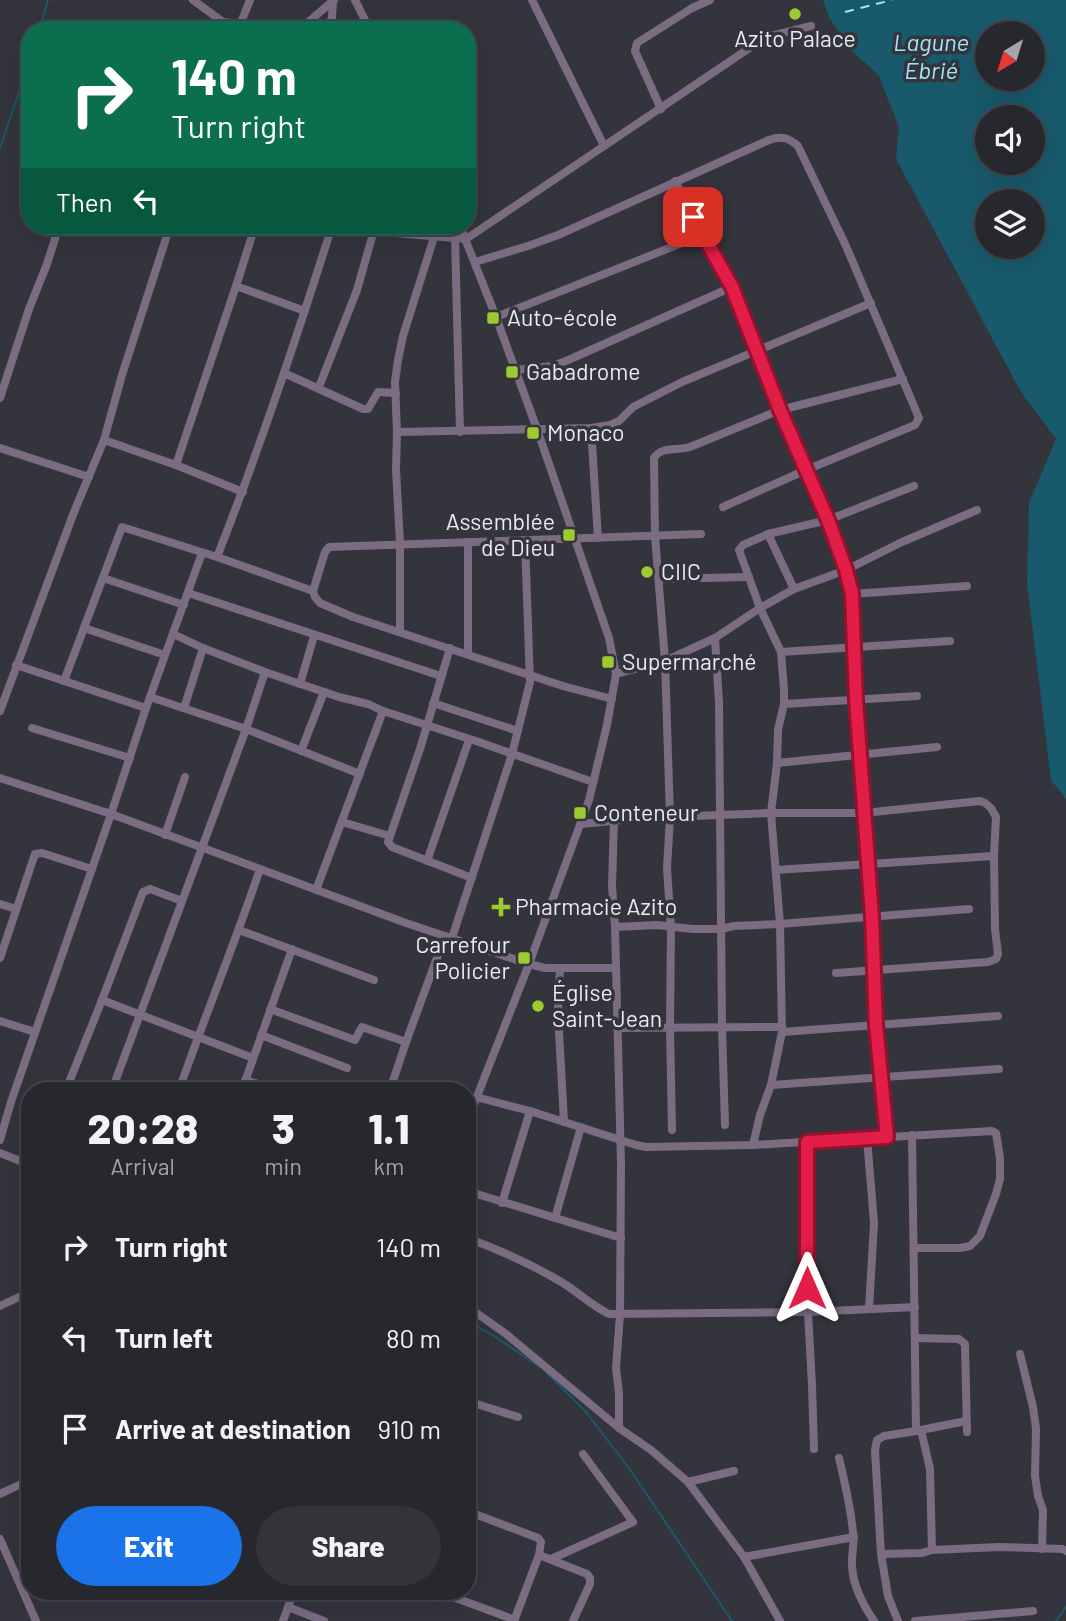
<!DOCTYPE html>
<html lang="en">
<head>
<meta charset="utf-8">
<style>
  body { margin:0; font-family:Barlow,sans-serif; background:#33333a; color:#f1f3f6; height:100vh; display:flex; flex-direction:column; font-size:26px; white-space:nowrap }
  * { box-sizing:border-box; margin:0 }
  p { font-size:23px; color:#a4a5aa }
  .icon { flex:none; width:38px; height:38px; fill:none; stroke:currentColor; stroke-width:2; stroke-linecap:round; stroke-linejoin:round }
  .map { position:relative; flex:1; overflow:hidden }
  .drawer { position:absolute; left:21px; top:1082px; width:455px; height:518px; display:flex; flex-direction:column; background:#27272e; border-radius:28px; box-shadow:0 7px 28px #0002,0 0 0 2px #43444a }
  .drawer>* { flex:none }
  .top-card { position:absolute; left:21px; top:21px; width:455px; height:214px; border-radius:28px; box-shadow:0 7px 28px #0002,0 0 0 2px #43444a; background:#0b6e4f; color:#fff; overflow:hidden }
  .needle { width:46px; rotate:218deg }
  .tools { position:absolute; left:975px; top:21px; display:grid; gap:14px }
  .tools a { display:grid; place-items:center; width:70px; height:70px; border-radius:50%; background:#27272e; box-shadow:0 7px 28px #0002,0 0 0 2px #43444a; font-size:35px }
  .pin { position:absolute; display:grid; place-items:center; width:60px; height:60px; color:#fff; margin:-30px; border-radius:14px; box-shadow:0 4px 10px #0006 }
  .me { position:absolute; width:77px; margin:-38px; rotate:0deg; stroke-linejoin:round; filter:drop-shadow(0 0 5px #0008) }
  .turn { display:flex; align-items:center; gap:24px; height:147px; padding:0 35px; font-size:32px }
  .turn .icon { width:91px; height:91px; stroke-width:2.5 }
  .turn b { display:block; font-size:49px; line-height:60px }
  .then { display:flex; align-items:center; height:66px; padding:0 35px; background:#0003; gap:14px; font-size:26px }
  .eta { display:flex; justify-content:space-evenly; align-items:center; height:119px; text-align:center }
  .eta b { font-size:42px; font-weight:800; line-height:49px }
  .action { display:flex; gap:14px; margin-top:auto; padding:14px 35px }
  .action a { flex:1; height:80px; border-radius:42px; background:#1a73e8; color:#fff; font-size:28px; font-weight:800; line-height:80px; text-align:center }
  .action a+a { background:#33333a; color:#f1f3f6 }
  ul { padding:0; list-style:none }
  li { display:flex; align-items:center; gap:21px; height:91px; padding:0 35px }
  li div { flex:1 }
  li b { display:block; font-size:26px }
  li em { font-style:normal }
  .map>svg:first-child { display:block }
  .water { fill:#185a6c; fill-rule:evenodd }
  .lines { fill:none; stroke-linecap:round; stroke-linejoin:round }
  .stream { stroke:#185a6c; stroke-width:2 }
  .ferry { stroke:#a4e4f9; stroke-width:2; stroke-dasharray:9 7; stroke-linecap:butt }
  .minor { stroke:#7b6c82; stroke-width:8 }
  .route-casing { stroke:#92132f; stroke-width:18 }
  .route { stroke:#e11d48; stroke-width:12 }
  .poi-dot { fill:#9cca31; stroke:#34343d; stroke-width:2.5 }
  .labels { text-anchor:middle; stroke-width:7; stroke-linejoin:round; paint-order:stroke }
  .poi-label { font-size:23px; fill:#eaebf1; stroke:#34343d; text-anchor:start }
  .water-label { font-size:24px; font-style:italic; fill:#a4e4f9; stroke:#34343d }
</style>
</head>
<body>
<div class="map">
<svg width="1066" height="1621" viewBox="0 0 1066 1621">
  <rect width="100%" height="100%" fill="#34343d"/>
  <path class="water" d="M823,0H1066V799L1051,780L1027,583L1029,503L1056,439L1021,392L896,159L899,127L878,74L848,48L829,17ZM987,33H1032V79H987ZM987,117H1032V163H987ZM987,201H1032V247H987Z"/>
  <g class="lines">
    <g class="stream">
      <polyline points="39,30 48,0"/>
      <polyline points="0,148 30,60"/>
      <polyline points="467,1321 494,1336 540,1367"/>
      <polyline points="547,1373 586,1412 631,1471 732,1621"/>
      <polyline points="1056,1621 1066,1607"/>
    </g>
    <polyline class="ferry" points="845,12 892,0"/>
    <g class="minor">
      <polyline points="193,0 223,22 241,24"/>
      <polyline points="355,0 370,30"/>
      <polyline points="532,0 604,146"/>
      <polyline points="238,30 250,0"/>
      <polyline points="299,30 334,0"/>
      <polyline points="328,30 332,17 333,1"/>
      <polyline points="661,109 635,51 637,43 692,8 710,0"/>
      <polyline points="675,181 702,235 732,287 780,410 828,520 846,570 852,594 856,700 872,917 876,1025 887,1137"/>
      <polyline points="358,226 384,232 466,239 757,43 771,36 811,26"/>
      <polyline points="460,226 496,317 537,429 609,638 616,674 607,725 589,800 529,964 467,1122"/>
      <polyline points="455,238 460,432"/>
      <path d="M475,262L528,246L558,235L769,140C781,136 788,137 798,146L846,246L919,418L915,425L806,470L723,507"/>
      <polyline points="236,286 305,311"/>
      <polyline points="496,317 702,235"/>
      <polyline points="515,370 552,366 566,361 732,287"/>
      <polyline points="284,373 363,409 368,409 378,392 396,393"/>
      <polyline points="319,387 357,290 374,230"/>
      <polyline points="0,398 29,309 47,264 59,226"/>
      <polyline points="591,428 598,538"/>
      <polyline points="397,432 591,428 610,425 619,421 633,407 682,382 871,303"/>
      <polyline points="104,440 176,465 243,492"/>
      <polyline points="0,448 89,477"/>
      <polyline points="176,465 238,280 255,226"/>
      <polyline points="768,534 794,589"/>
      <polyline points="468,542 468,654"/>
      <path d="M217,557C260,448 297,337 332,226"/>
      <polyline points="103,578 184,605"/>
      <polyline points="659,579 749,577"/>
      <polyline points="188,593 441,676"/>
      <polyline points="852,594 967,586"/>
      <polyline points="84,628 165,655"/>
      <polyline points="400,632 400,543 396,469 397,432 395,382 398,360 403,336 434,237"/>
      <polyline points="173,634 203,648 265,672 339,697 368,704 383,711 476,741 593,782"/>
      <polyline points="715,638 719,703 722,1027 725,1125"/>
      <polyline points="450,648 420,749 388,842 392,847 472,878"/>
      <polyline points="781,652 950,641"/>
      <polyline points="16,665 146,708"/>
      <polyline points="616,674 665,661 715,638 760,608 794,589 846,570 902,542 977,510"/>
      <polyline points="64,681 122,527 217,557 313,591"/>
      <polyline points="300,684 314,636"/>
      <polyline points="150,697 246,729 360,774"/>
      <polyline points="612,699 563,686 353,617 320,603 315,597 313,591 325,552 329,547 701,534"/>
      <polyline points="433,703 518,731"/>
      <polyline points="784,704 917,696"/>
      <polyline points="184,708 203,648"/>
      <polyline points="0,711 74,512 104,440 122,375 170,226"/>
      <polyline points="32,728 130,758"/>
      <polyline points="301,751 324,692"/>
      <polyline points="777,763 937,747"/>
      <polyline points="0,778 111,814 406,923 529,964 545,968 615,968"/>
      <polyline points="614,820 612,886 615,927 621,1163 620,1315 616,1368 619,1393 619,1428"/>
      <polyline points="342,822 390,836"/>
      <polyline points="581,824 632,819 670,817 771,813 864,813 980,801 985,803 991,808 996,817 994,856 995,929 998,954 996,959 988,962 836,973"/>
      <polyline points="165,835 185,777"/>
      <polyline points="427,861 469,740"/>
      <polyline points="776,870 994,856"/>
      <polyline points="316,890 383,711"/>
      <polyline points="0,904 16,909"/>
      <polyline points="615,927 657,925 692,929 721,929 734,926 780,924 969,909"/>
      <polyline points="239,930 374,980"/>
      <polyline points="452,938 512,754 530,682 525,541"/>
      <polyline points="0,958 35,854 42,853 92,869"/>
      <polyline points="560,969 558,1013 564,1122"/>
      <polyline points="102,1000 143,892 150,889 182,901"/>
      <polyline points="270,1009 355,1040 362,1027 406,1042"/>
      <polyline points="0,1021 35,1032"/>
      <polyline points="617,1028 781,1027"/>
      <polyline points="782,1032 998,1016"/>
      <polyline points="261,1035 347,1068"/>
      <polyline points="245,1080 278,1090"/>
      <polyline points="771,1085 999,1069"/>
      <polyline points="66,1090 102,1000 253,1058"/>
      <polyline points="112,1090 246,729 265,672"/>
      <path d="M179,1090C205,1016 235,943 260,869"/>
      <polyline points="242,1090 292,949"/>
      <polyline points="390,1090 406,1042 445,936"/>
      <polyline points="476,1097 530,1111 636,1145 646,1147 753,1145 760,1115 771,1085 782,1032 780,924 771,813 777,763 778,730 784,704 784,689 781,652 760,608 739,550 743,545 768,534 828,520 914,486"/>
      <path d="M672,1130L670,1028L671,928L667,868L670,817L665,661L655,536L654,458C661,446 678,451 690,447L780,410L903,379"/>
      <polyline points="912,1135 916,1431"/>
      <polyline points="867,1138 874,1223 869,1309"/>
      <polyline points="0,1140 11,1102 111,814 146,708 202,553"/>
      <polyline points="753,1145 992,1131 996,1133 1000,1158 1000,1179 996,1194 980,1236 970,1246 960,1248 915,1248"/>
      <polyline points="0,1153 30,1165"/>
      <polyline points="467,1191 621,1238"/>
      <polyline points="502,1203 530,1111"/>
      <polyline points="555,1218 581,1127"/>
      <path d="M467,1238C500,1250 533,1265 563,1283C579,1293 592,1306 609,1314L808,1312L807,1142"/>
      <polyline points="0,1306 30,1292"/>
      <polyline points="467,1309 478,1314 506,1334 619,1428 651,1450 688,1482 744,1557 780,1621"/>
      <polyline points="916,1338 959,1339 965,1344 967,1432"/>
      <polyline points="467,1347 471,1349"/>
      <polyline points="1020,1354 1033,1407 1036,1429 1035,1476 1038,1496 1043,1510 1042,1549"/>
      <polyline points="467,1401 518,1417"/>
      <polyline points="814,1449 812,1385 808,1312 915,1307"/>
      <path d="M839,1458C845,1483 851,1508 853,1533C855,1544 851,1555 852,1566C853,1585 863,1605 874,1621"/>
      <polyline points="688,1482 734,1471"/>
      <polyline points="0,1494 30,1480"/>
      <polyline points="467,1511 538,1538 541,1542 539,1555 514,1621"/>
      <polyline points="0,1539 36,1621"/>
      <polyline points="932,1550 999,1547 1063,1549 1066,1551"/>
      <polyline points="881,1554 922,1553 932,1550 930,1469 921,1430"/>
      <polyline points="539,1555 587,1574 590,1578 590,1584 573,1621"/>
      <polyline points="744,1557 854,1537"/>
      <polyline points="551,1559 633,1522 583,1454"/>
      <polyline points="437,1591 515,1620"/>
      <polyline points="288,1607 324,1621"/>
      <polyline points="283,1621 294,1591"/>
      <polyline points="898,1621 888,1596 881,1554 875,1450 877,1440 884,1436 916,1431 966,1421"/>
      <polyline points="915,1621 1033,1611"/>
    </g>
  </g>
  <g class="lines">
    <g class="route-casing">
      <polyline id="route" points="693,217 732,287 780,410 828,520 846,570 852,594 856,700 872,917 876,1025 887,1137 807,1142 807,1288"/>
    </g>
    <use href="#route" class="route"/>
  </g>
  <g class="poi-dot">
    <circle cx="795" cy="14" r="7"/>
    <rect x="486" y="311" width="14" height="14" rx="3.5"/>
    <rect x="505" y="365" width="14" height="14" rx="3.5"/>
    <rect x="526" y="426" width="14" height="14" rx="3.5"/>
    <rect x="562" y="528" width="14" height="14" rx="3.5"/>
    <circle cx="647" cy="572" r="7"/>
    <rect x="601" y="655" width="14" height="14" rx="3.5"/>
    <rect x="573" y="806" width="14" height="14" rx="3.5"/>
    <path d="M497.5 896.5h7v7h7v7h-7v7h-7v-7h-7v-7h7z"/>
    <rect x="517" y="951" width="14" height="14" rx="3.5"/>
    <circle cx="538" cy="1006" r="7"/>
  </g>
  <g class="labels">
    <g class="poi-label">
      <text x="795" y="47" text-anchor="middle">Azito Palace</text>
      <text x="507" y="326">Auto-école</text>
      <text x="526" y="380">Gabadrome</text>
      <text x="547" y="441">Monaco</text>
      <text x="555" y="530" text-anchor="end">Assemblée<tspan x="555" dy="26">de Dieu</tspan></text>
      <text x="661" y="580">CIIC</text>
      <text x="622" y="670">Supermarché</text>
      <text x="594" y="821">Conteneur</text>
      <text x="515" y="915">Pharmacie Azito</text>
      <text x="510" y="953" text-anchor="end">Carrefour<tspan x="510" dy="26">Policier</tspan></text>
      <text x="552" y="1001">Église<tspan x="552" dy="26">Saint-Jean</tspan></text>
    </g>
    <g class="water-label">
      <text x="931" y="51">Lagune<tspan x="931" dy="28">Ébrié</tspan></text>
    </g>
  </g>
</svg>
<div class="tools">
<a><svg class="needle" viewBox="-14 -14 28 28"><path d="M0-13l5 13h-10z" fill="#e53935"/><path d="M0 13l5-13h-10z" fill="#a4a5aa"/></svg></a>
<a><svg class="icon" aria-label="sound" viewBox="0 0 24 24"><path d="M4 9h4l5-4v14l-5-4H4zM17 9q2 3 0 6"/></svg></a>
<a><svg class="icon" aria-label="layers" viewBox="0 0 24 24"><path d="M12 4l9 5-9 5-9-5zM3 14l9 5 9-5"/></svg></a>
</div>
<div class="pin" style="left:693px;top:217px;background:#d93025"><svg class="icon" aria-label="arrive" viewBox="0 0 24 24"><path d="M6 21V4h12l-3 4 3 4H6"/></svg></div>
<svg class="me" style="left:807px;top:1288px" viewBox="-20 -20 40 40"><path d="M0-17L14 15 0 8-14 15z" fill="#e11d48" stroke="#fff" stroke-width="4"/></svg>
<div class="top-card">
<div class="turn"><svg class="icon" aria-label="right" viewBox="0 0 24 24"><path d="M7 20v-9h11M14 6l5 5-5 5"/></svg><div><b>140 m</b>Turn right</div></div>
<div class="then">Then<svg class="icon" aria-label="left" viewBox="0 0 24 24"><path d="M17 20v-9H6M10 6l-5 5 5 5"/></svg></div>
</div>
<section class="drawer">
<div class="eta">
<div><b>20:28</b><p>Arrival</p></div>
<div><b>3</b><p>min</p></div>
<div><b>1.1</b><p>km</p></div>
</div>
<ul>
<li><svg class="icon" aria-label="right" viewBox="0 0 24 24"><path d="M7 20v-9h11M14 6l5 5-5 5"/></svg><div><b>Turn right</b></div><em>140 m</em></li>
<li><svg class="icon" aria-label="left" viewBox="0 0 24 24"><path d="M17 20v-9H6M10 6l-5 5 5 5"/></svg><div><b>Turn left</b></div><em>80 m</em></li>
<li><svg class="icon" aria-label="arrive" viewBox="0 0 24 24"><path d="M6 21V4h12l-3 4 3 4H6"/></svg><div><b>Arrive at destination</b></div><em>910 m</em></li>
</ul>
<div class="action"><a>Exit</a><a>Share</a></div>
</section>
</div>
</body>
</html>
